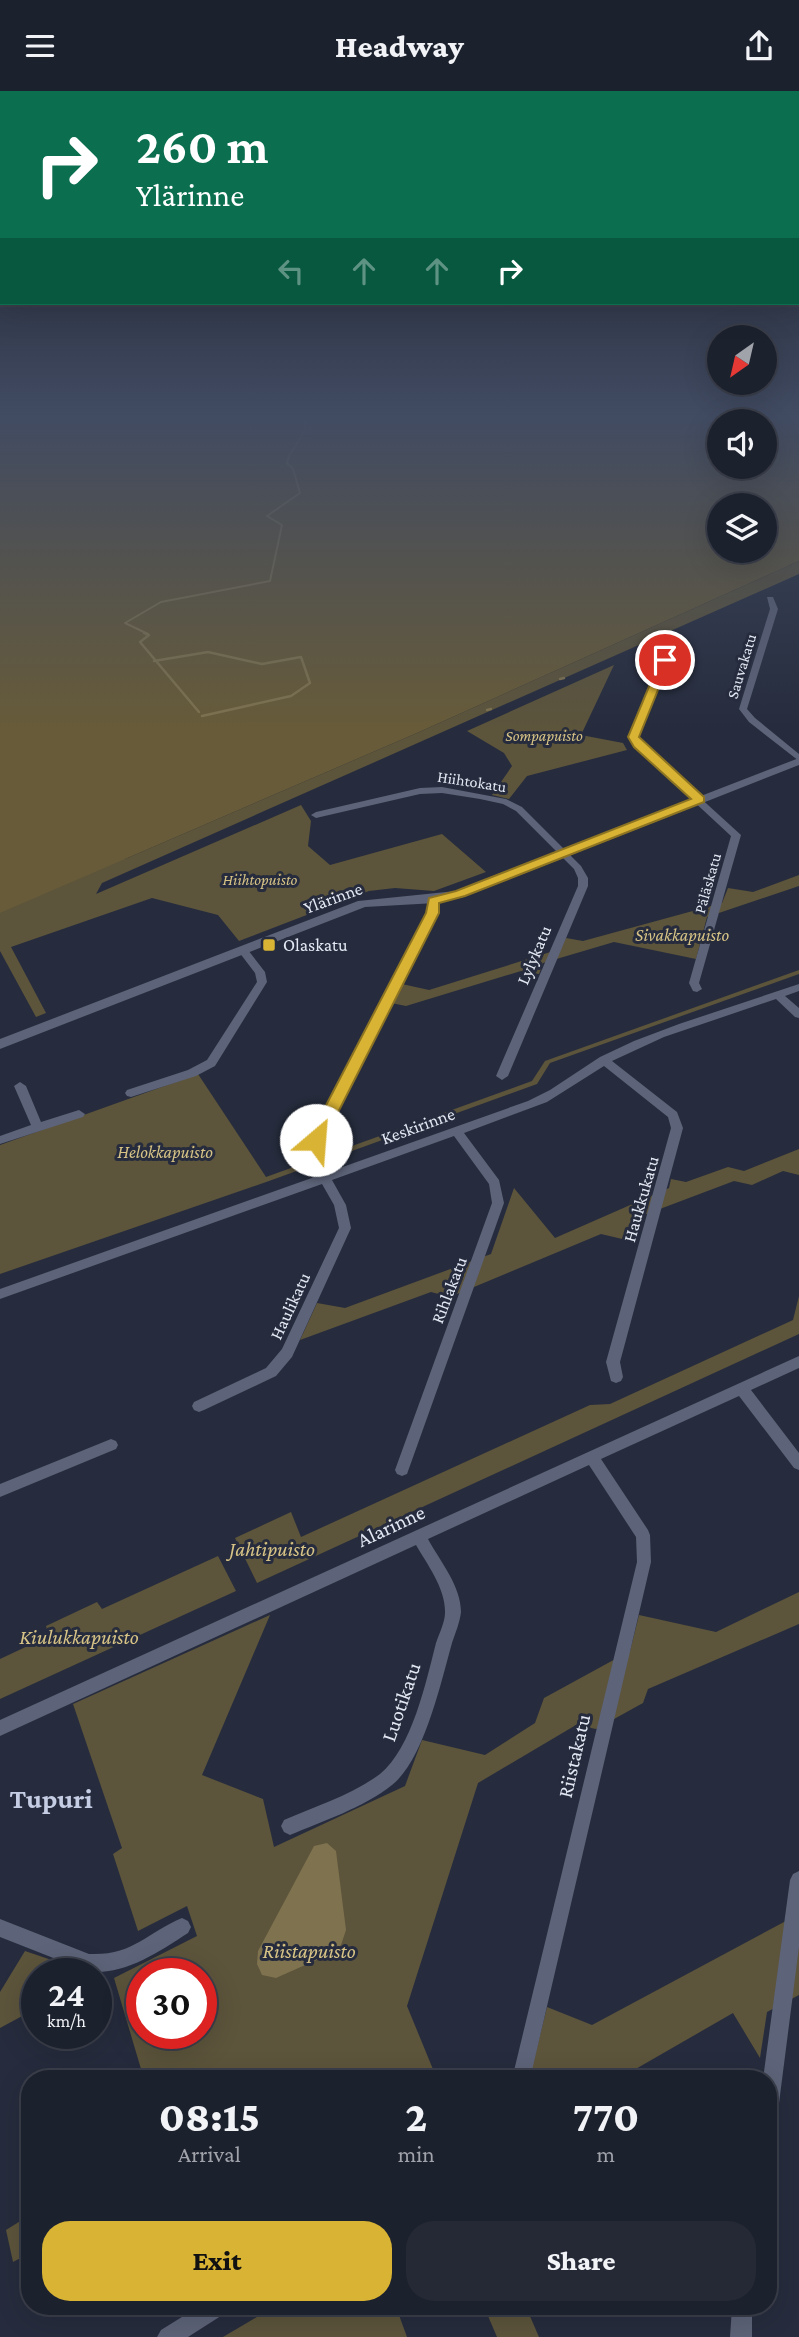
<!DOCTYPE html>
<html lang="en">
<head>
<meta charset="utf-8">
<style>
  body { margin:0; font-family:"Crimson Pro",serif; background:#252936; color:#f1f3f6; height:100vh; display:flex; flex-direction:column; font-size:26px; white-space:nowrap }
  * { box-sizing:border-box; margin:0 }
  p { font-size:23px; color:#a0a3aa }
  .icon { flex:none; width:38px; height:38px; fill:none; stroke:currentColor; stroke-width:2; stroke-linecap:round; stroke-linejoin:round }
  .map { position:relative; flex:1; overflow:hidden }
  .sheet { position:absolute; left:21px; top:1979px; width:756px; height:245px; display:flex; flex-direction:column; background:#1c212e; border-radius:28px; box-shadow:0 7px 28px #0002,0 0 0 2px #3a3e4a }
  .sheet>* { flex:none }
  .guide { position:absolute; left:0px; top:0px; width:800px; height:214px; box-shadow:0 7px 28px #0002,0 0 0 2px #3a3e4a; background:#0b6e4f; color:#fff; overflow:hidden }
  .needle { width:46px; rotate:214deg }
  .buttons { position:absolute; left:707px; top:234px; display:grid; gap:14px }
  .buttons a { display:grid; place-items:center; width:70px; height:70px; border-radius:50%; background:#1c212e; box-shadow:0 7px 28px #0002,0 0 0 2px #3a3e4a; font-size:35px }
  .speed { position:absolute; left:21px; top:1867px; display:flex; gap:14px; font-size:35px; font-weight:700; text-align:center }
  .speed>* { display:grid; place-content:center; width:91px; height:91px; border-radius:50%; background:#1c212e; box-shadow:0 7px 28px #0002,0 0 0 2px #3a3e4a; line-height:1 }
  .speed small { font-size:18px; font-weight:400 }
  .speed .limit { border:10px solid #d22; background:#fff; color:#111 }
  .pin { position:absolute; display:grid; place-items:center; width:60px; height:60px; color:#fff; margin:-30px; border:4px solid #fff; border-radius:50%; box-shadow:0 2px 7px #0007 }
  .me { position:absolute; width:77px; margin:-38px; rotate:27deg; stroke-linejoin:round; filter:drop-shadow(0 0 5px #0008) }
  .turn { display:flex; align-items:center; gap:24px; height:147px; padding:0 21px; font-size:32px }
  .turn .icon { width:91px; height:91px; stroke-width:2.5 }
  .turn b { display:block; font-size:49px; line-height:60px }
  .lanes { display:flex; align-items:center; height:66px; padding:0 21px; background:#0003; justify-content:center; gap:35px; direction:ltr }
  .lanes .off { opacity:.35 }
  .eta { display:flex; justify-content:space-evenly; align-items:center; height:119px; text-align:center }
  .eta b { font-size:42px; font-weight:800; line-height:49px }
  .primary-button { display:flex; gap:14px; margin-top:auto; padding:14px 21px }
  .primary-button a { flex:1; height:80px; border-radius:28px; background:#d9b334; color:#111; font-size:28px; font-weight:800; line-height:80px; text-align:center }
  .primary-button a+a { background:#252936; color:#f1f3f6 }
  header { display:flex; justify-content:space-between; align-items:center; height:91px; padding:0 21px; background:#1c212e; font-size:32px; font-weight:800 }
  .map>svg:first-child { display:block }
  .green { fill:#5c543b; fill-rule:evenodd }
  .forest { fill:#675b39; fill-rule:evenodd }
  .water { fill:#7e724f }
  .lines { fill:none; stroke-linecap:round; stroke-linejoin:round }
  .stream-far1 { stroke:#7e724f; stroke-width:2 }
  .stream { stroke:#7e724f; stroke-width:2.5 }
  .minor { fill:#5d6378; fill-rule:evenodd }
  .tertiary { fill:#5d6378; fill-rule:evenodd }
  .route { fill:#d9b334; stroke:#8d7422; stroke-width:2 }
  .poi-dot { fill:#d9b334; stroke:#262c3d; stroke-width:2.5 }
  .labels { text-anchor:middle; stroke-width:6; stroke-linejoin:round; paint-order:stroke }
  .far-street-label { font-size:16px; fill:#e3e7f3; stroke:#262c3d }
  .far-park-label { font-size:16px; font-style:italic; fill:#d7c386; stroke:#262c3d }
  .street-label { font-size:18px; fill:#e3e7f3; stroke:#262c3d }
  .park-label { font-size:18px; font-style:italic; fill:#d7c386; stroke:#262c3d }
  .poi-label { font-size:18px; fill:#e3e7f3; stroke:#262c3d; text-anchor:start }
  .near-street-label { font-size:21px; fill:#e3e7f3; stroke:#262c3d }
  .near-park-label { font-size:21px; font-style:italic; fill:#d7c386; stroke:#262c3d }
  .near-district-label { font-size:28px; font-weight:bold; fill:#c5cde4; stroke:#262c3d }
</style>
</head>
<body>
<header><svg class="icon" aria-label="menu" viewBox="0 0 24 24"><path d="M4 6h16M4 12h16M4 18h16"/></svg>Headway<svg class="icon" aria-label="share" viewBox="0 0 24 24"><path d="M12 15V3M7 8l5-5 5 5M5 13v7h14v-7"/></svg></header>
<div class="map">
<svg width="799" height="2246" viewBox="0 0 799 2246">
  <rect width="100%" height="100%" fill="#262c3d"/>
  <g class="green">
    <polygon points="799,470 799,483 102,792 96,803 301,714 311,730 308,755 330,774 442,743 486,781 434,800 395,797 369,800 239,850 218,824 152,807 11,856 46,922 36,926 0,860 0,712 125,768 417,642"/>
    <polygon points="614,574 581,644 623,652 627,659 527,685 509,708 492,704 512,675 504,662 467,640"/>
    <polygon points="799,784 799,795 707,826 696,868 614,851 543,872 539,883 521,880 406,915 391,912 402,893 429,899 560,858 566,847 583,850 722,812 728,797 753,801"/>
    <polygon points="799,879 799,883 550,972 537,993 269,1090 0,1183 0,1054 198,983 266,1086 532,990 545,970"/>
    <polygon points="799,1058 799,1084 783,1080 752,1094 734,1090 644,1124 635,1151 601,1143 450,1206 431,1201 300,1249 317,1212 345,1217 491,1163 514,1097 555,1147 669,1097 671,1088 686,1091 728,1076 744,1080"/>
    <polygon points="799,1205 799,1243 257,1492 235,1447 291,1421 301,1446 590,1314 610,1313 793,1229"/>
    <polygon points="218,1465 236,1500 0,1608 0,1568 49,1545 46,1535 97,1511 102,1518"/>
    <path d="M799,1501V1533L648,1598L643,1612L596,1638L576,1634L478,1692L407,1915L437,1988H144L114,1887L197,1845L187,1815L138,1840L113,1763L122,1757L73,1613L270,1524L202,1684L263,1708L274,1756L405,1695L422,1649L485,1664L535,1632L544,1607L630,1560L639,1524L716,1541ZM142,1883H201V1942H142Z"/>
    <polygon points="799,1823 799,1904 767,1921 760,1967 733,1922 627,1983 617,1981 605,1988 529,1988 547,1916 592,1934"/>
    <polygon points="25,1860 93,1883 37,1883 37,1917 0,1937 0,1901"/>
    <polygon points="22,2129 30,2162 13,2171 6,2139"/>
    <polygon points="274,2216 396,2216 407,2246 223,2246"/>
    <polygon points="502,2216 526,2216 539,2246 497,2246 488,2225"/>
  </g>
  <path class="forest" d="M0,323H799V470L417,642L0,822ZM719,331H765V376H719ZM719,415H765V460H719Z"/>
  <polygon class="water" points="327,1752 336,1760 346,1839 341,1854 330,1863 276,1887 262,1884 257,1873 258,1860 314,1755"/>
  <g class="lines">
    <g class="stream-far1">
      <polyline points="305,337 306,323"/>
      <polyline points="296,354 305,339"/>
      <polyline points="290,363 295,356"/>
      <polyline points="148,543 125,532 161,511 270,490 282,434 267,425 300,402 293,378 287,372 289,365"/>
    </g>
    <g class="stream">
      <polyline points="144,542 149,544 140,551 199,621"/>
      <polyline points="645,557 649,554"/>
      <polyline points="154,570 208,561 262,573 301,566 310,592 291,605 202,625"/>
      <polyline points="560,588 564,587"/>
      <polyline points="487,619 491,618"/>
    </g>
    <g class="minor">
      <polygon points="767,506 773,506 778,518 747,618 755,627 799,663 799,670 749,631 739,618 770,518"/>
      <polygon points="658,558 664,558 669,569 638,647 641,653 741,744 699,892 702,898 697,901 693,900 689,892 731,745 635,656 630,647 661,569 657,560"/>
      <polygon points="442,696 506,708 522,716 581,775 588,787 588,795 508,985 502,989 496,985 578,795 578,787 574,778 516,720 503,713 480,708 442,702 420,703 316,727 311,724 316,721 420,697"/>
      <polygon points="433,807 438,810 437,822 322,1049 320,1052 312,1052 310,1049 427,822 428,810"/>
      <polygon points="244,858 248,859 265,881 267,891 215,975 196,985 131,1006 127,1005 125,1002 127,999 188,979 207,969 257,891 255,882 239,861"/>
      <polygon points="799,893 799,900 785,905 799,917 799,927 795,926 776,908 664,946 612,970 677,1021 683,1037 620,1271 623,1286 621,1290 616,1292 611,1290 606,1271 671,1037 668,1026 604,975 547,1011 464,1042 499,1089 504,1112 407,1383 402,1385 397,1383 395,1379 492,1112 489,1093 454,1045 332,1089 346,1114 351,1137 292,1266 276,1285 204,1319 199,1321 194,1319 192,1315 194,1311 266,1277 282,1258 339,1137 334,1114 322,1093 0,1208 0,1198 528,1010 550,999 600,966 634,950 679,933"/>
      <polygon points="20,991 26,995 41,1031 79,1019 85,1023 83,1026 0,1053 0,1045 31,1034 14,995"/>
      <path d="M799,1265V1277L751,1299L799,1362V1379L794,1377L739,1305L601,1368L648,1439L650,1444L651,1471L530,1988H512L637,1471L636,1446L589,1374L428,1448C440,1470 461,1495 461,1521C460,1531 455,1543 452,1552C441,1591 424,1669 392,1694C363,1717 323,1730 290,1744L284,1741L281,1735L284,1729C316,1715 352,1704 380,1683C412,1657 426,1591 436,1552C439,1543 445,1531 445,1522C446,1498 427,1473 416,1454L0,1645V1629Z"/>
      <polygon points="111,1348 116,1350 118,1354 116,1358 0,1406 0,1393"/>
      <polygon points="799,1780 799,1856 778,2020 775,2027 768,2030 768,1988 763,1988 790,1789 793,1783"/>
      <path d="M182,1827L188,1830L191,1836L188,1842C157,1862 127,1883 89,1881L0,1846V1828L89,1863C133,1865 146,1842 182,1827Z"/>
      <polygon points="198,2216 227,2216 224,2223 188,2246 157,2246 161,2239"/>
      <polygon points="732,2216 752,2216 752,2246 730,2246"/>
    </g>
    <polygon class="tertiary" points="799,667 799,674 464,806 436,812 365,816 0,958 0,948 358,810 456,800"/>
  </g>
  <linearGradient id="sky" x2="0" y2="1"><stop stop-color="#151822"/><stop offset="0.51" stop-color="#414b62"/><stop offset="1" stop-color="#414b62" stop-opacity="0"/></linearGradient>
  <rect width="799" height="638" fill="url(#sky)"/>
  <polygon class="route" points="665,565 670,569 639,646 704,706 704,711 465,805 439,812 439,822 324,1049 321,1053 311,1053 308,1049 426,822 429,807 456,800 691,708 634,656 628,646 660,569"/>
  <rect class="poi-dot" x="262" y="847" width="14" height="14" rx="3.5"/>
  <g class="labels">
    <g class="far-street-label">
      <text transform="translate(741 575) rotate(-73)" y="6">Sauvakatu</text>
      <text transform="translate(472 690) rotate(9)" y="6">Hiihtokatu</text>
      <text transform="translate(707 792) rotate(-74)" y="6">Päläskatu</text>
    </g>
    <g class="far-park-label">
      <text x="544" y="650">Sompapuisto</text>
      <text x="260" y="794">Hiihtopuisto</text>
    </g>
    <g class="street-label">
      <text transform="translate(333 807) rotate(-20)" y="6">Ylärinne</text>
      <text transform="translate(534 864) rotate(-67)" y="6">Lylykatu</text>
      <text transform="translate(418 1035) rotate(-20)" y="6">Keskirinne</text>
      <text transform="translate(641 1108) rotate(-74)" y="6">Haukkukatu</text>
      <text transform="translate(449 1199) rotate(-69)" y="6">Rihlakatu</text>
      <text transform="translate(290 1215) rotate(-65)" y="6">Haulikatu</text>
    </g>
    <g class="park-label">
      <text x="682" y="850">Sivakkapuisto</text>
      <text x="165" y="1067">Helokkapuisto</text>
    </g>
    <g class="poi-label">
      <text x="283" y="860">Olaskatu</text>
    </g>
    <g class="near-street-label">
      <text transform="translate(391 1435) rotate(-25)" y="7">Alarinne</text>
      <text transform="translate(401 1611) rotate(-71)" y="7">Luotikatu</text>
      <text transform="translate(574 1665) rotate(-77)" y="7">Riistakatu</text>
    </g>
    <g class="near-park-label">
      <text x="272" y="1465">Jahtipuisto</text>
      <text x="79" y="1553">Kiulukkapuisto</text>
      <text x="309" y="1867">Riistapuisto</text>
    </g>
    <g class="near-district-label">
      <text x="51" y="1717">Tupuri</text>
    </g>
  </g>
</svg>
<div class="buttons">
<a><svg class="needle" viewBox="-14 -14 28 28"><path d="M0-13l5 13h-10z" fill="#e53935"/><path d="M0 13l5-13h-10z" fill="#a0a3aa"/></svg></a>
<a><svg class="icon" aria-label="sound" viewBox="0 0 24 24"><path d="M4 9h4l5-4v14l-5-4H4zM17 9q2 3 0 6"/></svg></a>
<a><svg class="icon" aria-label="layers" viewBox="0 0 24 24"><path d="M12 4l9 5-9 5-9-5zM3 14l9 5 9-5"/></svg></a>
</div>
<div class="speed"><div>24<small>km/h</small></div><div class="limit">30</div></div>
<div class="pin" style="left:665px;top:569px;background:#d93025"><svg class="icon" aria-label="arrive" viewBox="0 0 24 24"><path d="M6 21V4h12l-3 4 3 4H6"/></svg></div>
<svg class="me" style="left:316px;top:1049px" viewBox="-20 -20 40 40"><circle r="19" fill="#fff"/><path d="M0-13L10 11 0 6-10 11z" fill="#d9b334"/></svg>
<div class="guide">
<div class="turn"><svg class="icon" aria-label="right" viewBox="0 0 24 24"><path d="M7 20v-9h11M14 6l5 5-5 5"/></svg><div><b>260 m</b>Ylärinne</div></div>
<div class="lanes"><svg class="icon off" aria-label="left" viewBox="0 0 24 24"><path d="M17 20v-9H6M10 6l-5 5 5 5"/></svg><svg class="icon off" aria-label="ahead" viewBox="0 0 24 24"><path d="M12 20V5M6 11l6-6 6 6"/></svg><svg class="icon off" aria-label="ahead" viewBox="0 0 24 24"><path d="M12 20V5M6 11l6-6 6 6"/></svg><svg class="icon" aria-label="right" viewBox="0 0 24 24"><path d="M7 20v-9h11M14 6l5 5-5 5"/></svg></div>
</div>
<section class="sheet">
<div class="eta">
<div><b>08:15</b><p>Arrival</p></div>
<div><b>2</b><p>min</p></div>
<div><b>770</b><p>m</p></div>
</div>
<div class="primary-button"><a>Exit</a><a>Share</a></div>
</section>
</div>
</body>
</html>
